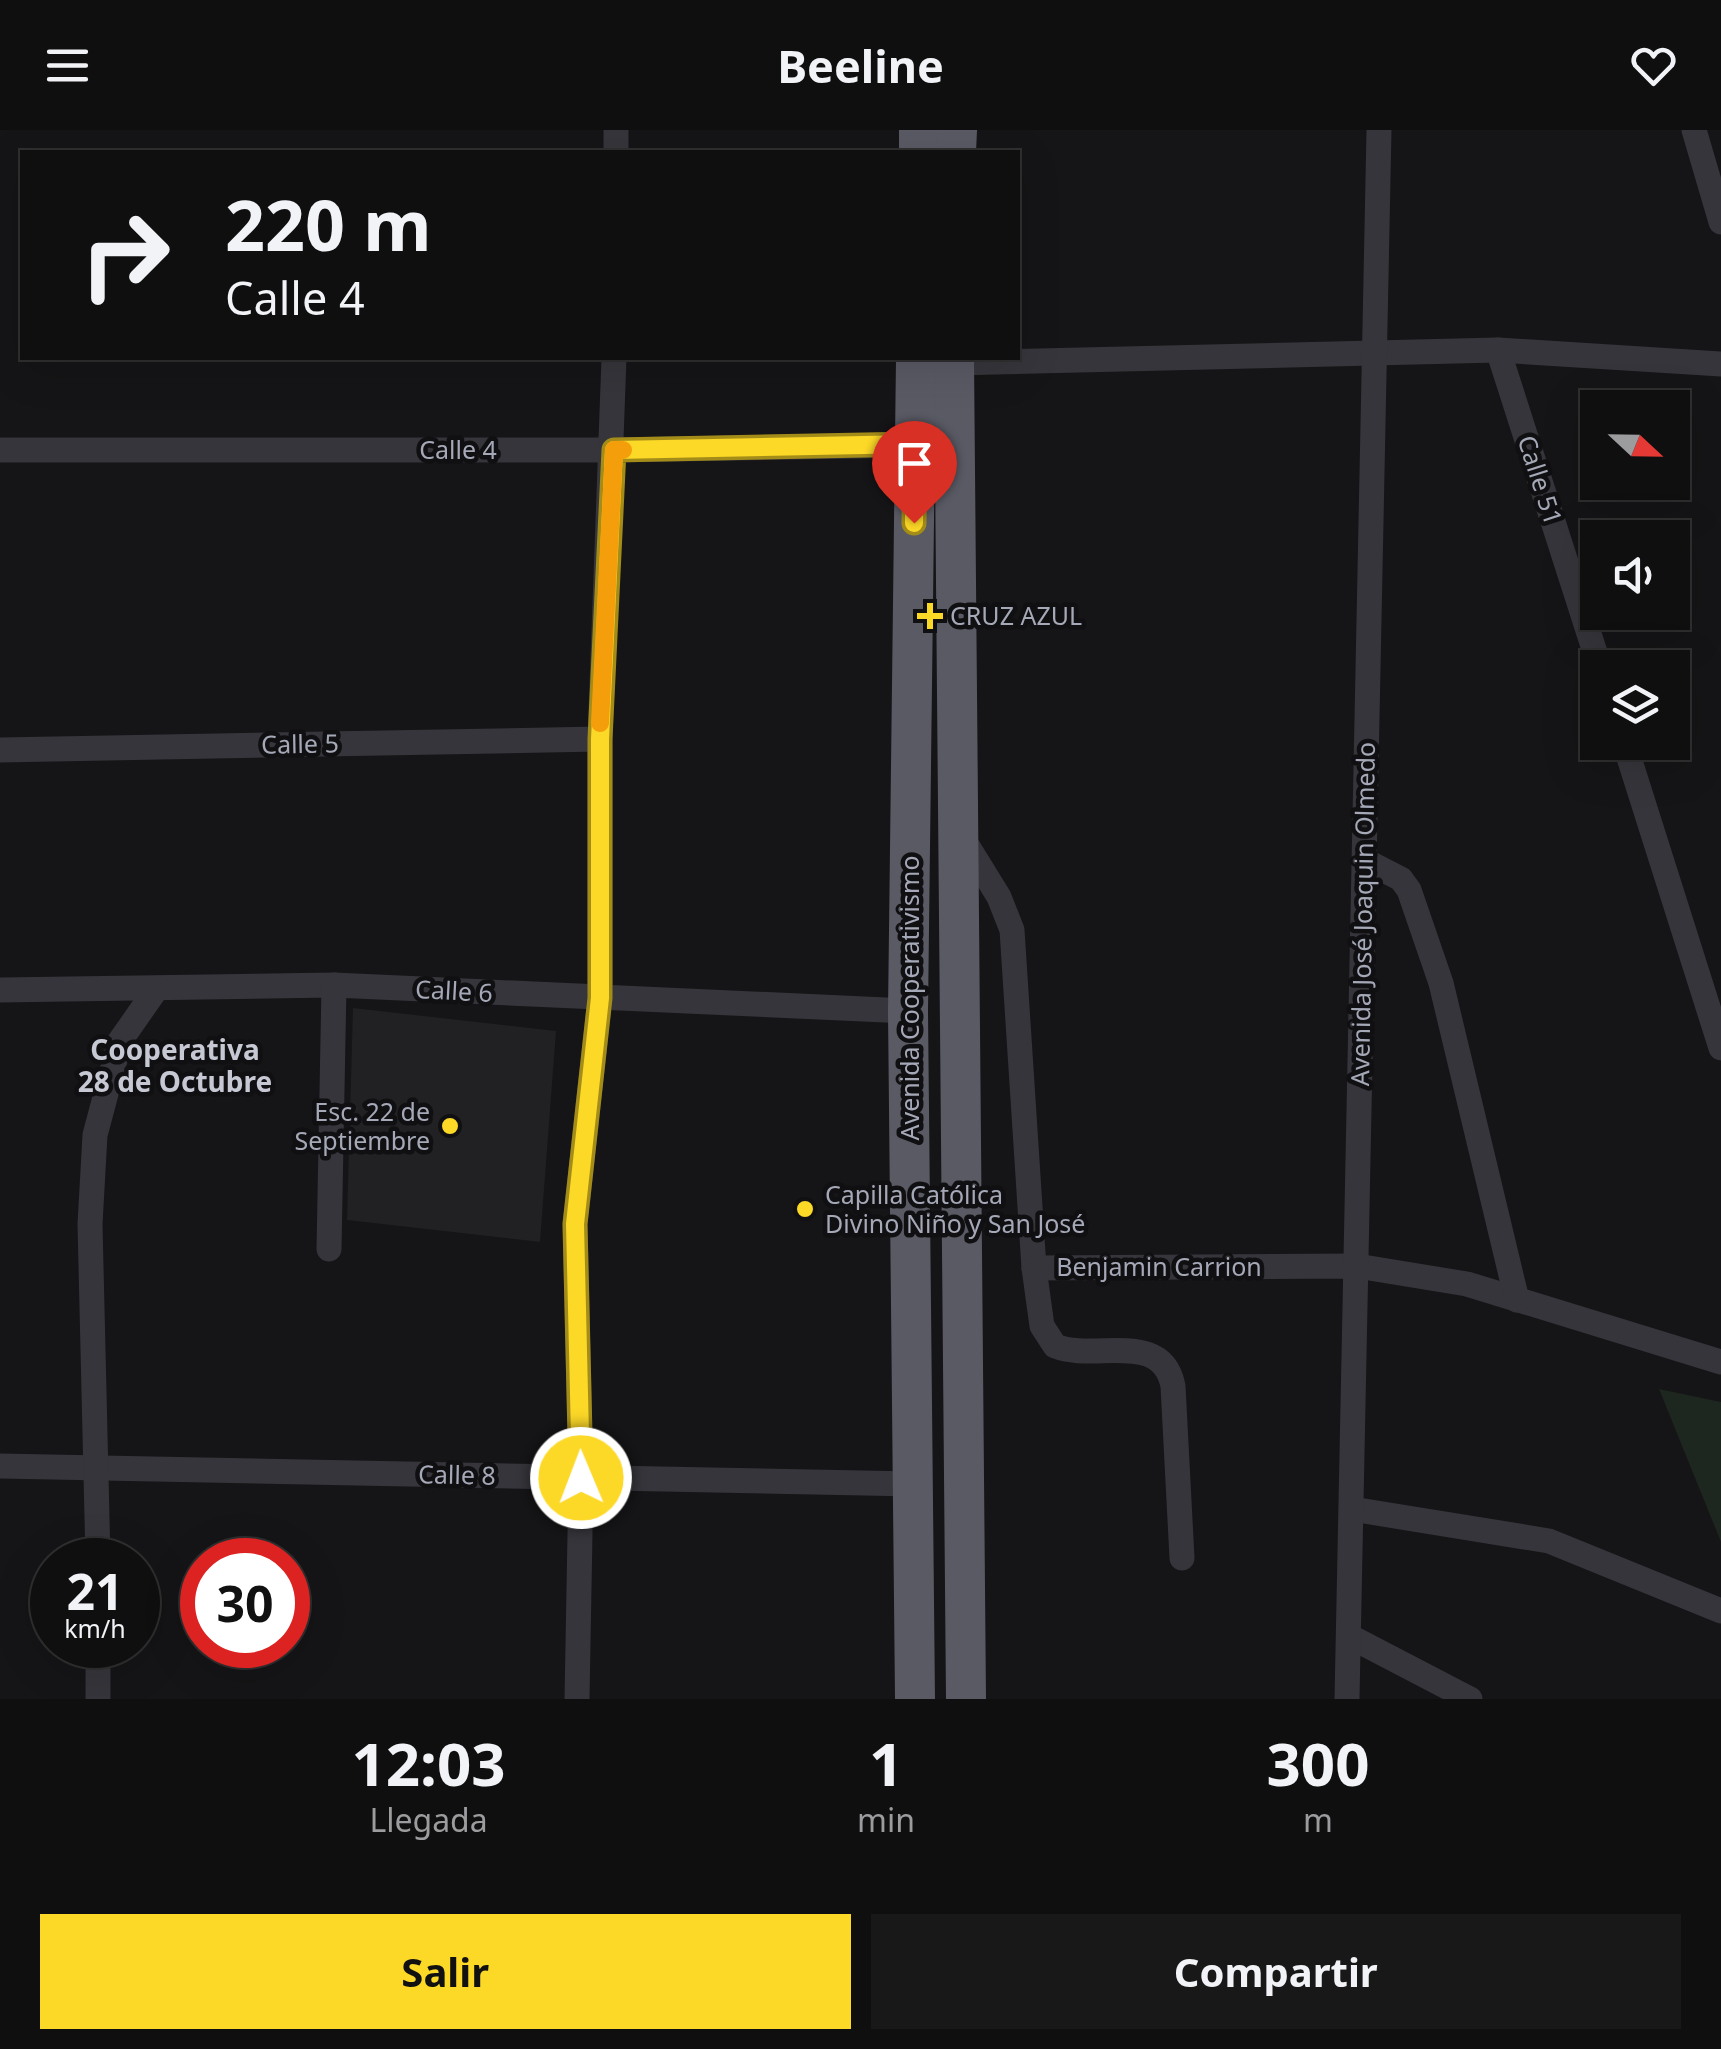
<!DOCTYPE html>
<html lang="es">
<head>
<meta charset="utf-8">
<style>
  body { margin:0; font-family:"Noto Sans",sans-serif; background:#191819; color:#f1f3f6; height:100vh; display:flex; flex-direction:column; font-size:38px; white-space:nowrap }
  * { box-sizing:border-box; margin:0 }
  p { font-size:32px; color:#9c9c9f }
  .icon { flex:none; width:55px; height:55px; fill:none; stroke:currentColor; stroke-width:2; stroke-linecap:round; stroke-linejoin:round }
  .map { position:relative; height:1569px; overflow:hidden }
  .details { display:flex; flex-direction:column; background:#100f10; flex:1 }
  .details>* { flex:none }
  .guide { position:absolute; left:20px; top:20px; width:1000px; height:210px; border-radius:0px; box-shadow:0 10px 40px #0002,0 0 0 2px #302f30; background:#100f10; color:#f1f3f6; overflow:hidden }
  .needle { width:65px; rotate:112deg }
  .fabs { position:absolute; left:1580px; top:260px; display:grid; gap:20px }
  .fabs a { display:grid; place-items:center; width:110px; height:110px; border-radius:0px; background:#100f10; box-shadow:0 10px 40px #0002,0 0 0 2px #302f30; font-size:50px }
  .speed { position:absolute; left:30px; top:1408px; display:flex; gap:20px; font-size:50px; font-weight:700; text-align:center }
  .speed>* { display:grid; place-content:center; width:130px; height:130px; border-radius:50%; background:#100f10; box-shadow:0 10px 40px #0002,0 0 0 2px #302f30; line-height:1 }
  .speed small { font-size:25px; font-weight:400 }
  .speed .limit { border:15px solid #d22; background:#fff; color:#111 }
  .pin { position:absolute; display:grid; place-items:center; width:85px; height:85px; color:#fff; margin:-102px -42px; border-radius:50% 50% 50% 0; rotate:-45deg; box-shadow:0 0 10px #0007 }
  .pin .icon { rotate:45deg }
  .me { position:absolute; width:110px; margin:-55px; rotate:359deg; stroke-linejoin:round; filter:drop-shadow(0 0 8px #0008) }
  .turn { display:flex; align-items:center; gap:35px; height:210px; padding:0 40px; font-size:45px }
  .turn .icon { width:130px; height:130px; stroke-width:2.5 }
  .turn b { display:block; font-size:70px; line-height:85px }
  .eta { display:flex; justify-content:space-evenly; align-items:center; height:170px; text-align:center }
  .eta b { font-size:60px; font-weight:700; line-height:70px }
  .cta { display:flex; gap:20px; margin-top:auto; padding:20px 40px }
  .cta a { flex:1; height:115px; border-radius:0px; background:#fcd827; color:#111; font-size:40px; font-weight:700; line-height:115px; text-align:center }
  .cta a+a { background:#191819; color:#f1f3f6 }
  header { display:flex; justify-content:space-between; align-items:center; height:130px; padding:0 40px; background:#100f10; font-size:45px; font-weight:700 }
  .map>svg:first-child { display:block }
  .built { fill:#212023 }
  .green { fill:#1e2620 }
  .lines { fill:none; stroke-linecap:round; stroke-linejoin:round }
  .minor { stroke:#35353b; stroke-width:25 }
  .trunk { stroke:#595a64; stroke-width:40 }
  .route-casing { stroke:#a48c19; stroke-width:25 }
  .route { stroke:#fcd827; stroke-width:18 }
  .slow { stroke:#f59e0b; stroke-width:18 }
  .poi-dot { fill:#fcd827; stroke:#100f11; stroke-width:4 }
  .labels { text-anchor:middle; stroke-width:9; stroke-linejoin:round; paint-order:stroke }
  .street-label { font-size:25px; fill:#a5a8b7; stroke:#100f11 }
  .poi-label { font-size:25px; fill:#a5a8b7; stroke:#100f11; text-anchor:start }
  .neighbourhood-label { font-size:28px; font-weight:bold; fill:#c6c8d3; stroke:#100f11 }
</style>
</head>
<body>
<header><svg class="icon" aria-label="menu" viewBox="0 0 24 24"><path d="M4 6h16M4 12h16M4 18h16"/></svg>Beeline<svg class="icon" aria-label="heart" viewBox="0 0 24 24"><path d="M12 20l-8-8c-3-5 5-10 8-4 3-6 11-1 8 4z"/></svg></header>
<div class="map">
<svg width="1721" height="1569" viewBox="0 0 1721 1569">
  <rect width="100%" height="100%" fill="#151416"/>
  <polygon class="built" points="353,878 556,901 540,1112 347,1090"/>
  <polygon class="green" points="1659,1259 1721,1272 1721,1412"/>
  <g class="lines">
    <g class="minor">
      <polyline points="1694,0 1721,92"/>
      <polyline points="616,22 616,0"/>
      <polyline points="1498,220 1600,538"/>
      <polyline points="954,233 1498,220 1721,234"/>
      <polyline points="0,320 614,320 915,315"/>
      <polyline points="1624,612 1721,918"/>
      <polyline points="0,620 600,609"/>
      <polyline points="962,707 999,767 1012,800 1034,1138 1357,1136 1467,1154 1721,1232"/>
      <polyline points="1364,730 1401,749 1409,760 1441,853 1517,1170"/>
      <polyline points="0,860 334,855 908,881"/>
      <polyline points="329,1119 334,855"/>
      <path d="M1034,1138L1042,1196L1055,1216C1095,1232 1162,1199 1173,1256L1182,1428"/>
      <polyline points="0,1336 914,1354"/>
      <polyline points="1352,1379 1549,1411 1721,1481"/>
      <polyline points="98,1430 90,1094 95,1005 120,911 157,858"/>
      <polyline points="1349,1506 1470,1569"/>
      <polyline points="98,1515 98,1569"/>
      <polyline points="577,1569 581,1348 575,1094 600,868 600,609 614,228"/>
      <polyline points="1347,1569 1379,0"/>
    </g>
    <g class="trunk">
      <polyline points="919,22 919,0"/>
      <polyline points="956,22 957,0"/>
      <polyline points="954,228 966,1569"/>
      <polyline points="915,1569 908,881 916,228"/>
    </g>
  </g>
  <g class="lines">
    <g class="route-casing">
      <polyline id="route" points="581,1348 575,1094 600,868 600,609 614,320 915,314 914,393"/>
    </g>
    <use href="#route" class="route"/>
    <polyline class="slow" points="600,593 614,320 623,320"/>
  </g>
  <g class="poi-dot">
    <path d="M925 471h10v10h10v10h-10v10h-10v-10h-10v-10h10z"/>
    <circle cx="450" cy="996" r="10"/>
    <circle cx="805" cy="1079" r="10"/>
  </g>
  <g class="labels">
    <g class="street-label">
      <text x="458" y="329">Calle 4</text>
      <text transform="translate(1540 350) rotate(72)" y="9">Calle 51</text>
      <text transform="translate(300 614) rotate(-1)" y="9">Calle 5</text>
      <text transform="translate(1363 784) rotate(-89)" y="9">Avenida José Joaquin Olmedo</text>
      <text transform="translate(454 861) rotate(3)" y="9">Calle 6</text>
      <text transform="translate(910 868) rotate(-90)" y="9">Avenida Cooperativismo</text>
      <text x="1159" y="1146">Benjamin Carrion</text>
      <text transform="translate(457 1345) rotate(1)" y="9">Calle 8</text>
    </g>
    <g class="poi-label">
      <text x="950" y="495">CRUZ AZUL</text>
      <text x="430" y="991" text-anchor="end">Esc. 22 de<tspan x="430" dy="29">Septiembre</tspan></text>
      <text x="825" y="1074">Capilla Católica<tspan x="825" dy="29">Divino Niño y San José</tspan></text>
    </g>
    <g class="neighbourhood-label">
      <text x="175" y="930">Cooperativa<tspan x="175" dy="32">28 de Octubre</tspan></text>
    </g>
  </g>
</svg>
<div class="fabs">
<a><svg class="needle" viewBox="-14 -14 28 28"><path d="M0-13l5 13h-10z" fill="#e53935"/><path d="M0 13l5-13h-10z" fill="#9c9c9f"/></svg></a>
<a><svg class="icon" aria-label="sound" viewBox="0 0 24 24"><path d="M4 9h4l5-4v14l-5-4H4zM17 9q2 3 0 6"/></svg></a>
<a><svg class="icon" aria-label="layers" viewBox="0 0 24 24"><path d="M12 4l9 5-9 5-9-5zM3 14l9 5 9-5"/></svg></a>
</div>
<div class="speed"><div>21<small>km/h</small></div><div class="limit">30</div></div>
<div class="pin" style="left:914px;top:393px;background:#d93025"><svg class="icon" aria-label="arrive" viewBox="0 0 24 24"><path d="M6 21V4h12l-3 4 3 4H6"/></svg></div>
<svg class="me" style="left:581px;top:1348px" viewBox="-20 -20 40 40"><circle r="17" fill="#fcd827" stroke="#fff" stroke-width="3"/><path d="M0-11L8 9 0 5-8 9z" fill="#fff"/></svg>
<div class="guide">
<div class="turn"><svg class="icon" aria-label="right" viewBox="0 0 24 24"><path d="M7 20v-9h11M14 6l5 5-5 5"/></svg><div><b>220 m</b>Calle 4</div></div>
</div>
</div>
<section class="details">
<div class="eta">
<div><b>12:03</b><p>Llegada</p></div>
<div><b>1</b><p>min</p></div>
<div><b>300</b><p>m</p></div>
</div>
<div class="cta"><a>Salir</a><a>Compartir</a></div>
</section>
</body>
</html>
